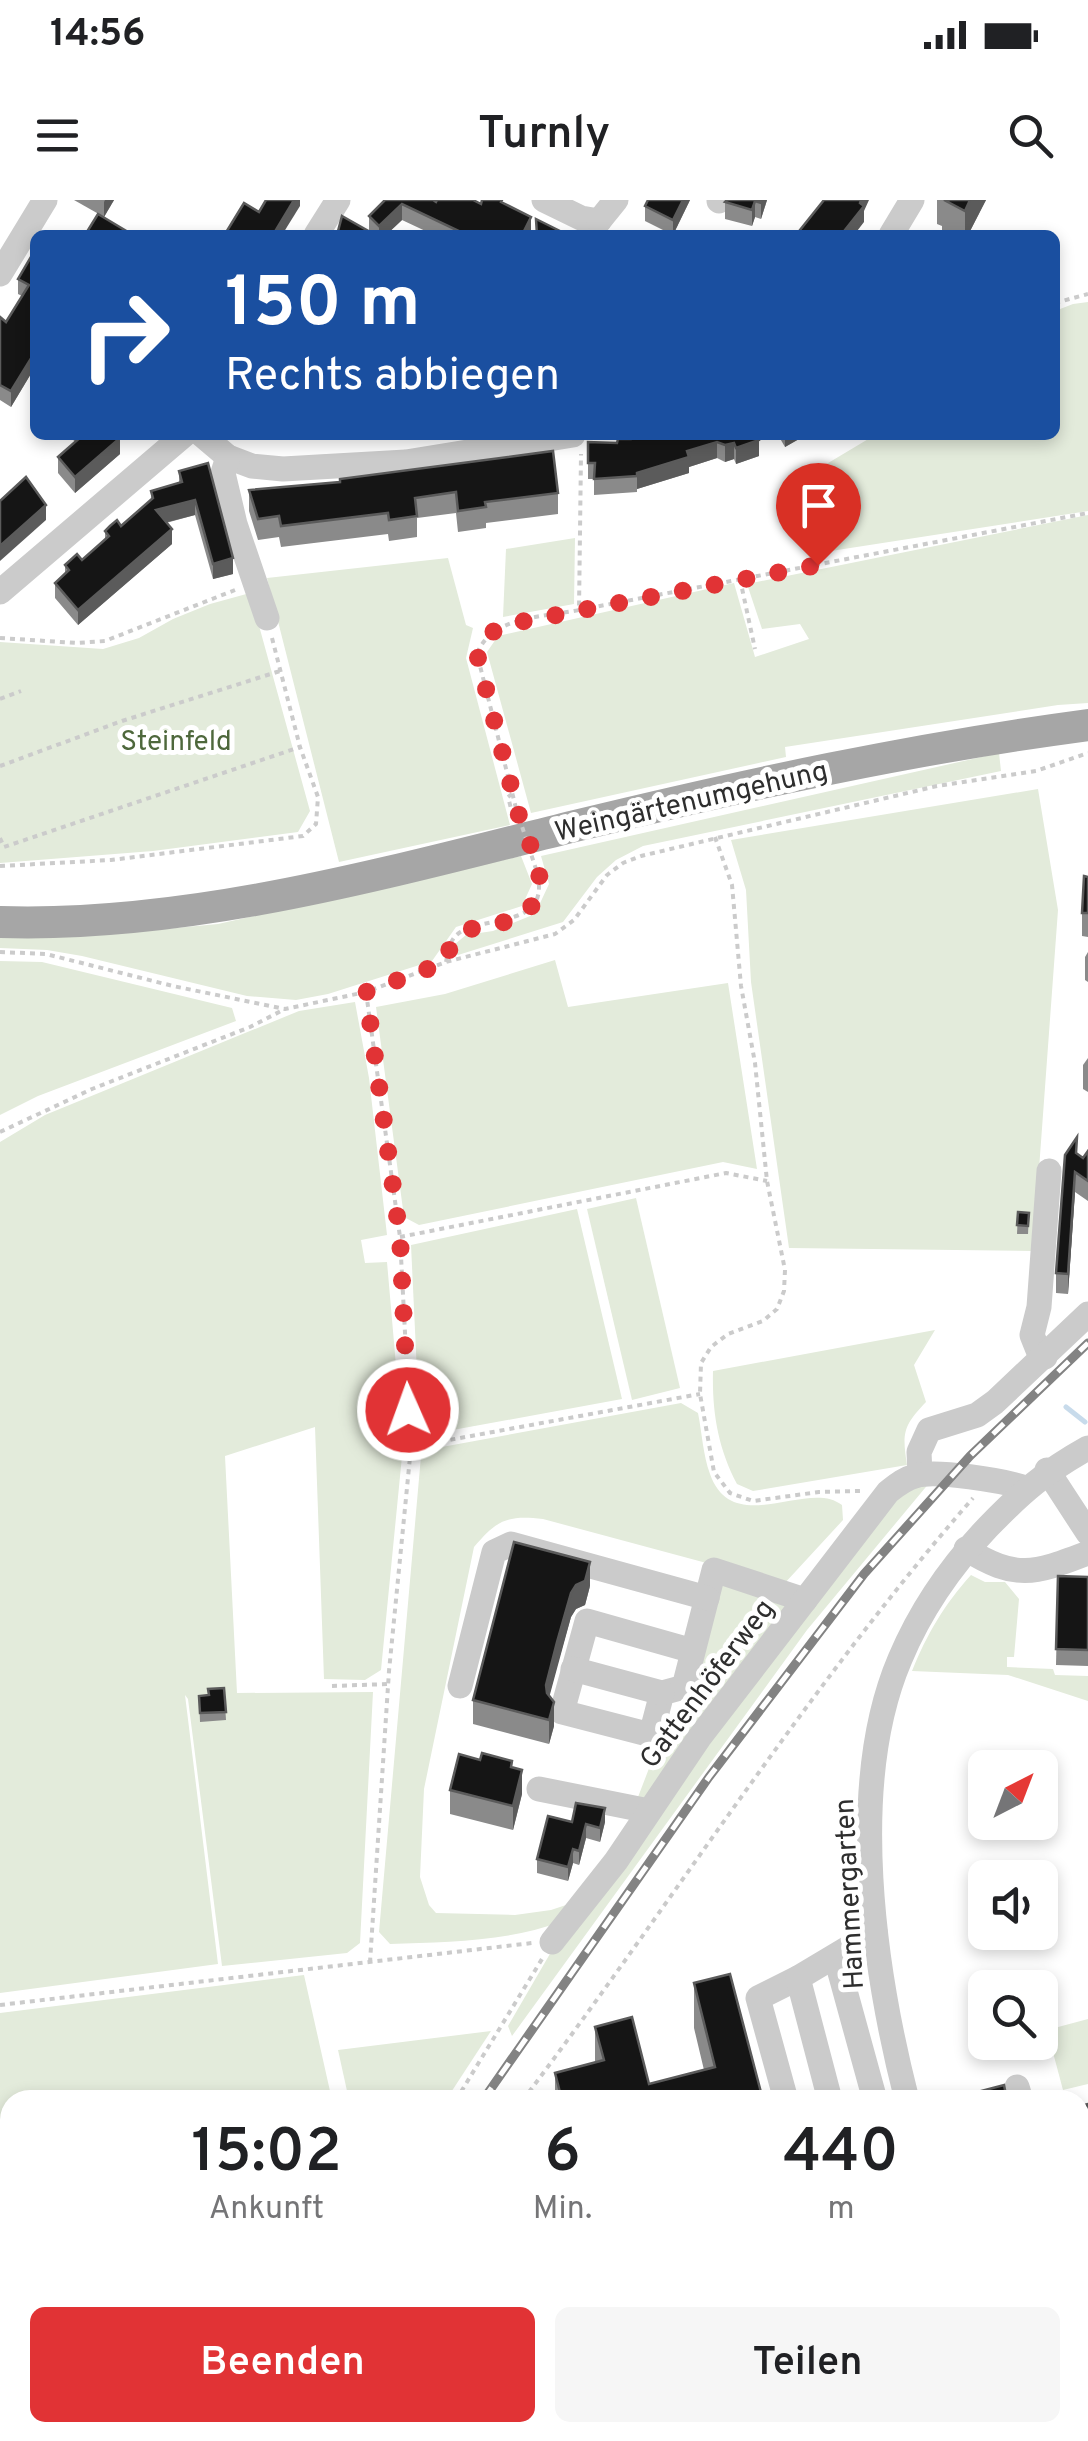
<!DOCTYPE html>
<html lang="de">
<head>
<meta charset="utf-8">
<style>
  body { margin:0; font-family:Overpass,sans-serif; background:#f6f6f6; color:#202124; height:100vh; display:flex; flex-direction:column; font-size:38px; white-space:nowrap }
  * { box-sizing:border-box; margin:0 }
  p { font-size:32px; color:#757577 }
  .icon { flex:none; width:55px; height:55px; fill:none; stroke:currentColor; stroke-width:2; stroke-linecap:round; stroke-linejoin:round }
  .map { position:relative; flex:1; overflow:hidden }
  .panel { position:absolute; left:0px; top:1890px; width:1090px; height:352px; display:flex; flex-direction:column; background:#fff; border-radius:30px 30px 0 0; box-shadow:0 5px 15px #0003 }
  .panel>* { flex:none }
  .banner { position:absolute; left:30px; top:30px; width:1030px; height:210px; border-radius:15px; box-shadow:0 5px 15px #0003; background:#1a4fa0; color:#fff; overflow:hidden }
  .needle { width:65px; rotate:42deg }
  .buttons { position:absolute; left:968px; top:1550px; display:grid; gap:20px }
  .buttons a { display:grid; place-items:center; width:90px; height:90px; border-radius:15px; background:#fff; box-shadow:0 5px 15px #0003; font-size:50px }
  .pin { position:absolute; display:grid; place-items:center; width:85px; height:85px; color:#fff; margin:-102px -42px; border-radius:50% 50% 50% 0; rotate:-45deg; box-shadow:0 0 10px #0007 }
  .pin .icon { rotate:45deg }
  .me { position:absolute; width:110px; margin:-55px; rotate:358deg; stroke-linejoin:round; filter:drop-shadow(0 0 8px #0008) }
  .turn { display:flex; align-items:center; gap:35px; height:210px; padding:0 30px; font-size:45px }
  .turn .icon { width:130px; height:130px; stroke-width:2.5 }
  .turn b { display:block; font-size:70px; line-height:85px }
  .eta { display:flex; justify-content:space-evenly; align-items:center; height:170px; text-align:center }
  .eta b { font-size:60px; font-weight:600; line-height:70px }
  .primary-button { display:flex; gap:20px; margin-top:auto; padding:20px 30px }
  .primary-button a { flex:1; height:115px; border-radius:15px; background:#e13335; color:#fff; font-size:40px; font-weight:600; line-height:115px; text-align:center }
  .primary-button a+a { background:#f6f6f6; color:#202124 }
  .status { display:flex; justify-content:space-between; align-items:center; height:70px; padding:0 50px; background:#fff; direction:ltr }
  .status svg { height:28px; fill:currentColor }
  header { display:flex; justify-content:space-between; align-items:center; height:130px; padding:0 30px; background:#fff; font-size:45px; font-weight:600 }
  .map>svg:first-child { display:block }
  .green { fill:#e3ebdb }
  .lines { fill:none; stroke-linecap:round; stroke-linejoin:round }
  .stream { stroke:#c8dbeb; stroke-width:5 }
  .minor-tunnel { stroke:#d5d5d5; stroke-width:25; stroke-dasharray:25 12; stroke-linecap:butt }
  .path { stroke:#cbcbcb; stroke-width:4; stroke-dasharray:5 5; stroke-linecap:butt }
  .minor { stroke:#cbcbcb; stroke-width:25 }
  .major { stroke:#a6a6a6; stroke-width:32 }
  .rail-casing { stroke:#838383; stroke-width:9 }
  .rail { stroke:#fff; stroke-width:5; stroke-dasharray:15; stroke-linecap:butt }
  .path-bridge { stroke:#cbcbcb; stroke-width:4; stroke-dasharray:5 5; stroke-linecap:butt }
  .wall { fill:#8a8a8a }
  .shaded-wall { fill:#5b5b5b }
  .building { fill:#151515; stroke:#5b5b5b; stroke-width:2.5 }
  .route { stroke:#e13335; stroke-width:18; stroke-dasharray:0 32.4 }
  .labels { text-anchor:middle; stroke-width:10; stroke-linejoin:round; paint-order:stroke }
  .park-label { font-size:28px; fill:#4e683c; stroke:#fff }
  .street-label { font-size:28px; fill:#2e2e2e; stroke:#fff }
</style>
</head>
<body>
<div class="status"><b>14:56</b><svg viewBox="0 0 49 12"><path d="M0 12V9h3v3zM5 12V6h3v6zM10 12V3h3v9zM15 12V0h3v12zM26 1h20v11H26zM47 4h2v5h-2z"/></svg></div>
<header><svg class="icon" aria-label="menu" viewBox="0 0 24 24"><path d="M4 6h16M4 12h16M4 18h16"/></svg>Turnly<svg class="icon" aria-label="search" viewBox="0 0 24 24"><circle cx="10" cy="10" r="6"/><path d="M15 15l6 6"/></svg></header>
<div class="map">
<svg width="1088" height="2241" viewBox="0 0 1088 2241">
  <rect width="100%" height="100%" fill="#fff"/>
  <g class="green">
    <polygon points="1088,102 1088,311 818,353 793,284 875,235 1055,235 1055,111 1073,104"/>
    <polygon points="1088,315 1088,503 1058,505 785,547 786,557 531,613 487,452 498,436 734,383 755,457 809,439 800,424 762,429 747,384"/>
    <polygon points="575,338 574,404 503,417 506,349"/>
    <polygon points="448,358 466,425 473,428 466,458 510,625 339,662 267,378"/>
    <polygon points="250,393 310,611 298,632 153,651 0,663 0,442 103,449 139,438 173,419 210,404"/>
    <polygon points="999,553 1001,571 643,646 616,660 597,677 563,722 458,755 454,753 455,744 466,735 493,731 535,714 549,684 541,656"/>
    <polygon points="1038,589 1058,710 1033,1051 789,1048 751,782 746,690 731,640"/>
    <polygon points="521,656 532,684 522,706 456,727 432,761 328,794 296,800 247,796 82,756 47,750 0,748 0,731 112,734 218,724"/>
    <polygon points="555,760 568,807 728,783 757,969 723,962 419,1025 404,1017 376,807 445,794"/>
    <polygon points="0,761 42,762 232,808 236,821 38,896 0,915"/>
    <polygon points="355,802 369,878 387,1035 361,1040 365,1063 387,1062 403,1246 381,1470 365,1480 324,1479 315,1227 225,1256 237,1493 373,1492 360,1743 347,1753 222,1766 188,1499 185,1495 218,1764 0,1793 0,942 45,915 299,811"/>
    <polygon points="636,998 680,1188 632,1200 587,1009"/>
    <polygon points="577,1009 622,1199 420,1236 411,1045"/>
    <path d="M935,1130L914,1165L926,1202C903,1226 902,1233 907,1265L753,1291L737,1284C718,1248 712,1212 713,1171Z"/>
    <path d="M681,1203L698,1213C702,1233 703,1255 710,1274C733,1339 808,1278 842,1305L843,1320L784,1384L543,1319C507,1315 497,1320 474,1347L424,1589L420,1677L429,1705L436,1713L515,1715L551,1710L575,1702L623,1636L668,1519L695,1488L719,1382L807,1408C832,1375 886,1283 930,1282L807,1430L512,1836L508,1826L558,1740L560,1722C507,1742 445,1742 390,1744L379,1732L421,1256L430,1255L431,1249Z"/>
    <path d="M971,1375L985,1382H1005L1019,1399L1014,1457H1007V1467L1053,1469L1055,1475L1088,1476V1501L1008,1475L912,1471C927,1434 944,1405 971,1375Z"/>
    <polygon points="304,1775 332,1900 10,1900 10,2023 0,2026 0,1813"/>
    <polygon points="1088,1819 1088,1884 1063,1890 1047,1830"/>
    <polygon points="491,1831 446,1900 349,1900 338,1850"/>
  </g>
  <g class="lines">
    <polyline class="stream" points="1066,1207 1085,1222"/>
    <polyline class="minor-tunnel" points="907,2232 913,2241"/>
    <g class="path">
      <polyline points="1055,103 1088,94"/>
      <polyline points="740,379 755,449"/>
      <polyline points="579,410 1088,313"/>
      <polyline points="0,438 77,443 105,441 235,390"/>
      <polyline points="0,499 21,491"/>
      <polyline points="0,566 122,521 280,471"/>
      <polyline points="512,594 508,597 513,616"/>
      <path d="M516,608L477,454C491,416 544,417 579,410L581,254"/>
      <polyline points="715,637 732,685 741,786 755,863 767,981 785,1070 784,1091 777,1109 763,1121 728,1134 711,1147 701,1163 700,1194 714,1272 730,1293 753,1301 819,1292 860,1291"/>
      <polyline points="0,638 4,647 300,547"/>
      <polyline points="0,666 111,660 303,636 316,624 318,597 300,547 272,438"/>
      <polyline points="0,752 46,754 173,786 285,809 366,792 446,762 555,734 574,720 607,675 623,663 641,656 937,586 1036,571 1088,553"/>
      <path d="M446,762C448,752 449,740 459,733C489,714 551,729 537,672"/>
      <polyline points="366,792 400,1037 411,1247 389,1471 370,1762"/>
      <polyline points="0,932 92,889 250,827 285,809"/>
      <polyline points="400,1037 726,973 767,981"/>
      <polyline points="411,1247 700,1194"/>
      <polyline points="332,1486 388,1484"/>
      <polyline points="0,1805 532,1743"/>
      <polyline points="456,1900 542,1759"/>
      <path d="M523,1900C674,1700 808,1487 973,1298"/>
      <polyline points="492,2232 495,2241"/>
      <polyline points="0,2236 1,2241"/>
      <polyline points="213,2241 219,2232"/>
      <polyline points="279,2241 284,2232"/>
    </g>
    <g class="minor">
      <polyline points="544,0 581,18 599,21"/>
      <polyline points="719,1 720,0"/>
      <polyline points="599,21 616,0"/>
      <polyline points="316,35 338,0"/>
      <polyline points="891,35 912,0"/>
      <polyline points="0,74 45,0"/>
      <polyline points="202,235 228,257 252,266 283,269 406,262 573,235"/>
      <polyline points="228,257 223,273 235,324 267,418"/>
      <polyline points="0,392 184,235"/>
      <polyline points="1045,1157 1038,1150 1032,1135 1039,1107 1049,971"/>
      <polyline points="1047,1270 1088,1333"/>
      <polyline points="920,1274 919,1252 929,1230 977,1215 995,1202 1088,1114"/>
      <path d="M966,1349C1017,1381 1035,1373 1088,1353"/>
      <path d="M693,1451L587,1421L562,1512L651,1535L662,1493L684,1487C694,1448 704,1409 714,1370L805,1400"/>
      <polyline points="573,1469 662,1493"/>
      <polyline points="460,1486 494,1352 511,1344 707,1398"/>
      <polyline points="539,1589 649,1611"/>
      <path d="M552,1742L616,1661L699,1538L888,1292C897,1285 904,1279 915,1276C934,1269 1005,1281 1026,1288"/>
      <polyline points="836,1758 875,1900"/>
      <polyline points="1017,1887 1021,1900"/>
      <polyline points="786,1900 758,1798 798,1778"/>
      <polyline points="830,1900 798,1778 875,1732"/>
      <path d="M907,1900C874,1771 846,1585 900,1459C921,1409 951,1366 988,1327C1022,1292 1045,1272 1088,1248"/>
      <polyline points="1080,2094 1088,2092"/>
      <polyline points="815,2232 817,2241"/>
      <polyline points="996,2232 998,2241"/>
    </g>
    <path class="major" d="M0,722C192,728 389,672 575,626C744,585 915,548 1088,525"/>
    <g class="rail-casing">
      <g id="rail">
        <polyline points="483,1900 709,1577 864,1374 970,1256 1088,1143"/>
        <polyline points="255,2241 261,2232"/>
      </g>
    </g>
    <use href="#rail" class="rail"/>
    <polyline class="path-bridge" points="516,608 537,672"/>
  </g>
  <g class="wall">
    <polygon points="74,0 114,0 104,17"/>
    <polygon points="385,0 502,3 531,33 530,35 434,35 402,20 386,35 372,35 369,32 369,16"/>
    <polygon points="690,0 673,35 645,21 645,6"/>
    <polygon points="727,0 767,0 761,19 755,17 752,26 725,19 725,2"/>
    <polygon points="937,0 986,0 968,35 951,35 942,30 942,26 937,24"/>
    <polygon points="35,50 35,167 11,207 0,200 0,117 6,122 22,96 18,94 18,79"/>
    <polygon points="69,235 118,235 120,254 75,293 58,273 58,257 75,242"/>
    <polygon points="310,235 375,235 310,236"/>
    <polygon points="758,235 759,256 736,264 734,259 725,262 717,258 689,267 689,273 637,289 637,292 594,295 594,279 588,279 588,242 617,243 631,239"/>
    <polygon points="778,235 806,235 785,247"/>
    <polygon points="179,271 233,374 213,379 195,315 166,323 172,344 78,425 55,398 55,383 65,375 65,365 82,360 105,340 105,331 121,326 151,300 151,291 179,283"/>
    <polygon points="249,290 558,293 558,314 486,323 486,328 458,332 456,313 417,318 417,337 389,341 388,334 281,347 279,337 258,340 249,311"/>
    <polygon points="1088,677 1088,737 1082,736 1082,713"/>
    <polygon points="1088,752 1088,782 1085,780 1085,757"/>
    <polygon points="1088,858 1088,892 1083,889 1083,865"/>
    <polygon points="1088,951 1088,1001 1075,992 1068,1094 1056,1093 1056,1073 1077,954 1083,958"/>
    <polygon points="1018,1012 1029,1013 1028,1034 1017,1034"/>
    <polygon points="1058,1376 1088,1377 1088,1466 1056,1465"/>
    <polygon points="590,1386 585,1405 576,1409 571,1417 557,1466 549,1496 554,1526 549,1544 473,1524 473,1500"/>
    <polygon points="224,1488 226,1520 200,1522 199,1496 209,1495"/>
    <polygon points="512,1568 522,1594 513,1630 450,1614 450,1590"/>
    <polygon points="572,1622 605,1622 600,1642 586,1638 579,1665 573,1663 568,1681 537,1673 537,1659"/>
    <polygon points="694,1783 763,1900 555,1900 555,1873 595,1862 595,1827 649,1884 704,1870 694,1828"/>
    <polygon points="1080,2122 1088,2127 1088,2241 1045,2241 1045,2232 1080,2232"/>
    <polygon points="700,2232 811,2232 813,2241 702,2241"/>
  </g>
  <g class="shaded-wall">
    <polygon points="105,0 114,0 104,17 104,2"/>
    <polygon points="294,0 300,0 300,6 282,35 273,35"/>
    <polygon points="683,0 690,0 673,35 673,20"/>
    <polygon points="762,0 767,0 761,19 761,3"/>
    <polygon points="861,0 869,0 864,11 864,22 854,35 841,35"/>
    <polygon points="970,0 986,0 968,35 965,35 965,11"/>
    <polygon points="755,1 755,17 752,26 752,10"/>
    <polygon points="402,4 402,20 386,35 379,35 379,26"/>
    <polygon points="531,17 531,33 530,35 522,35"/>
    <polygon points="35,152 35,167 11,207 11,191"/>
    <polygon points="785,235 806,235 785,247"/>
    <polygon points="120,238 120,254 75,293 75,277"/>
    <polygon points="759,240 759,256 736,264 736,248"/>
    <polygon points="717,242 717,258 689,267 689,273 637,289 637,273 687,251"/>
    <polygon points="734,243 734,259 725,262 725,245"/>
    <polygon points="195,300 195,315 156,325 156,310"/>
    <polygon points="46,305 46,320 0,361 0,346"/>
    <polygon points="172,329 172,344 78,425 78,410"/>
    <polygon points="233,358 233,374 213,379 213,364"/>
    <polygon points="1075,972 1075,992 1068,1094 1068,1074"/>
    <polygon points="590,1362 590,1386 585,1405 576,1409 571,1417 546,1509 546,1485 571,1393"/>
    <polygon points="554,1502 554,1526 549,1544 549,1520"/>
    <polygon points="522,1570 522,1594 513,1630 513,1606"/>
    <polygon points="605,1608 605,1622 600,1642 600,1628"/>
    <polygon points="586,1624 586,1638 579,1665 579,1651"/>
    <polygon points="573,1649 573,1663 568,1681 568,1667"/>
    <polygon points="1088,2022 1088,2030 1080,2032 1080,2024"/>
  </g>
  <g class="building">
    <polygon points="266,0 294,0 273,35 225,34 244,3 259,12"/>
    <polygon points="385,0 433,0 436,2 437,0 473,0 481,4 482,0 502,0 501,2 531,17 522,35 467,35 402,4 379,26 369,16"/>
    <polygon points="648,0 683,0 673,20 645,6"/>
    <polygon points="727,0 762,0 761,3 755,1 752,10 725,2"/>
    <polygon points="824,0 861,0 860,3 864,6 841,35 796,35"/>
    <polygon points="944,0 970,0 965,11"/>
    <polygon points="98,14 133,35 85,35"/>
    <polygon points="342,16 370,32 368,35 337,35"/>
    <polygon points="536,19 568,35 537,35"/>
    <polygon points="35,50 35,152 11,191 0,185 0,117 6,122 29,85 18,79"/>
    <polygon points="83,235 118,235 120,238 75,277 58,257"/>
    <polygon points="647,235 758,235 759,240 736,248 734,243 725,245 717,242 687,251 689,257 637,273 637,276 594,279 595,263 588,263 588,242 617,243 618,239 631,239"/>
    <polygon points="553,251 558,293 485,302 486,307 458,311 456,292 415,298 417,316 389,320 388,313 281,326 279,316 258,319 249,290 340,282 340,279"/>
    <polygon points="208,263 233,358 213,364 195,300 156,310 172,329 78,410 55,383 69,370 65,365 77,354 82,360 109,336 105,331 110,326 117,320 121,326 153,298 151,291 182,282 179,271"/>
    <polygon points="26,277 46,305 0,346 0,301"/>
    <polygon points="1084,676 1088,677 1088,713 1082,713"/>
    <polygon points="1077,937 1076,953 1083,958 1088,951 1088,981 1075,972 1068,1074 1056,1073 1065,955"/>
    <polygon points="1018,1012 1029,1013 1028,1026 1017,1025"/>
    <polygon points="514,1342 590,1362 585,1381 576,1385 571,1393 557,1442 546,1485 547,1493 554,1502 549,1520 473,1500"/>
    <polygon points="1058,1376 1088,1377 1088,1450 1056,1449"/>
    <polygon points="224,1488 226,1512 200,1513 199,1496 209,1495 208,1489"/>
    <polygon points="482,1553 512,1561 511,1567 522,1570 513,1606 450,1590 459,1554 480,1560"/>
    <polygon points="576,1603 605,1608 600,1628 586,1624 579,1651 573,1649 568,1667 537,1659 548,1616 572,1622"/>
    <polygon points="730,1774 763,1900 562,1900 555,1873 604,1860 595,1827 632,1817 649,1884 715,1867 694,1783"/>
    <polygon points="1004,1885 1007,1900 971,1900 970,1894"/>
    <polygon points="1088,1904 1088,2022 1080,2024 1080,1906"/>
    <polygon points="1080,2122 1088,2127 1088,2232 1080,2231 1080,2182 1083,2180 1080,2178"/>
    <polygon points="716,2232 811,2232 813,2241 719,2241"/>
  </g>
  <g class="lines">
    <path class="route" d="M408,1210L400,1037L366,792L446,762C455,713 493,735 524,713C532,707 539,698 540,687C541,661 522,630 516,605C503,555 490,504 477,454L488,435L504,425L818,365"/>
  </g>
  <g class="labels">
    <g class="park-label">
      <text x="176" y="550">Steinfeld</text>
    </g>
    <g class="street-label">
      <text transform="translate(691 600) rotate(-13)" y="10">Weingärtenumgehung</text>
      <text transform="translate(706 1483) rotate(-53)" y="10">Gattenhöferweg</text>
      <text transform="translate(848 1694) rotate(-93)" y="10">Hammergarten</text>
    </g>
  </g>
</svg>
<div class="buttons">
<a><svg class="needle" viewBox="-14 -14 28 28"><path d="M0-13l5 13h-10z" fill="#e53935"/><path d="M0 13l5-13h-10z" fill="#757577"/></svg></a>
<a><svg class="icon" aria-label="sound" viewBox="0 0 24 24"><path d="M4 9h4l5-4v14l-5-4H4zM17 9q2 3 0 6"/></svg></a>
<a><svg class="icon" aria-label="search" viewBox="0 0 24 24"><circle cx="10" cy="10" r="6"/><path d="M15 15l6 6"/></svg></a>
</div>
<div class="pin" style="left:818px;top:365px;background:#d93025"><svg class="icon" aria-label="arrive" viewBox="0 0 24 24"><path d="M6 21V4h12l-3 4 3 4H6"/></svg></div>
<svg class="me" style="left:408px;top:1210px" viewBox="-20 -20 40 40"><circle r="17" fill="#e13335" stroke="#fff" stroke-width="3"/><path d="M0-11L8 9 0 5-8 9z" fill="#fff"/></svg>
<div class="banner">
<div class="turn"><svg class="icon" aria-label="right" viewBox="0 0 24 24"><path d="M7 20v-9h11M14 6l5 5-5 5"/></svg><div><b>150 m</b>Rechts abbiegen</div></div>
</div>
<section class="panel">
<div class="eta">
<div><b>15:02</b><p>Ankunft</p></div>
<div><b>6</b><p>Min.</p></div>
<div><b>440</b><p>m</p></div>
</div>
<div class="primary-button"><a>Beenden</a><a>Teilen</a></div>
</section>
</div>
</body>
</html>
